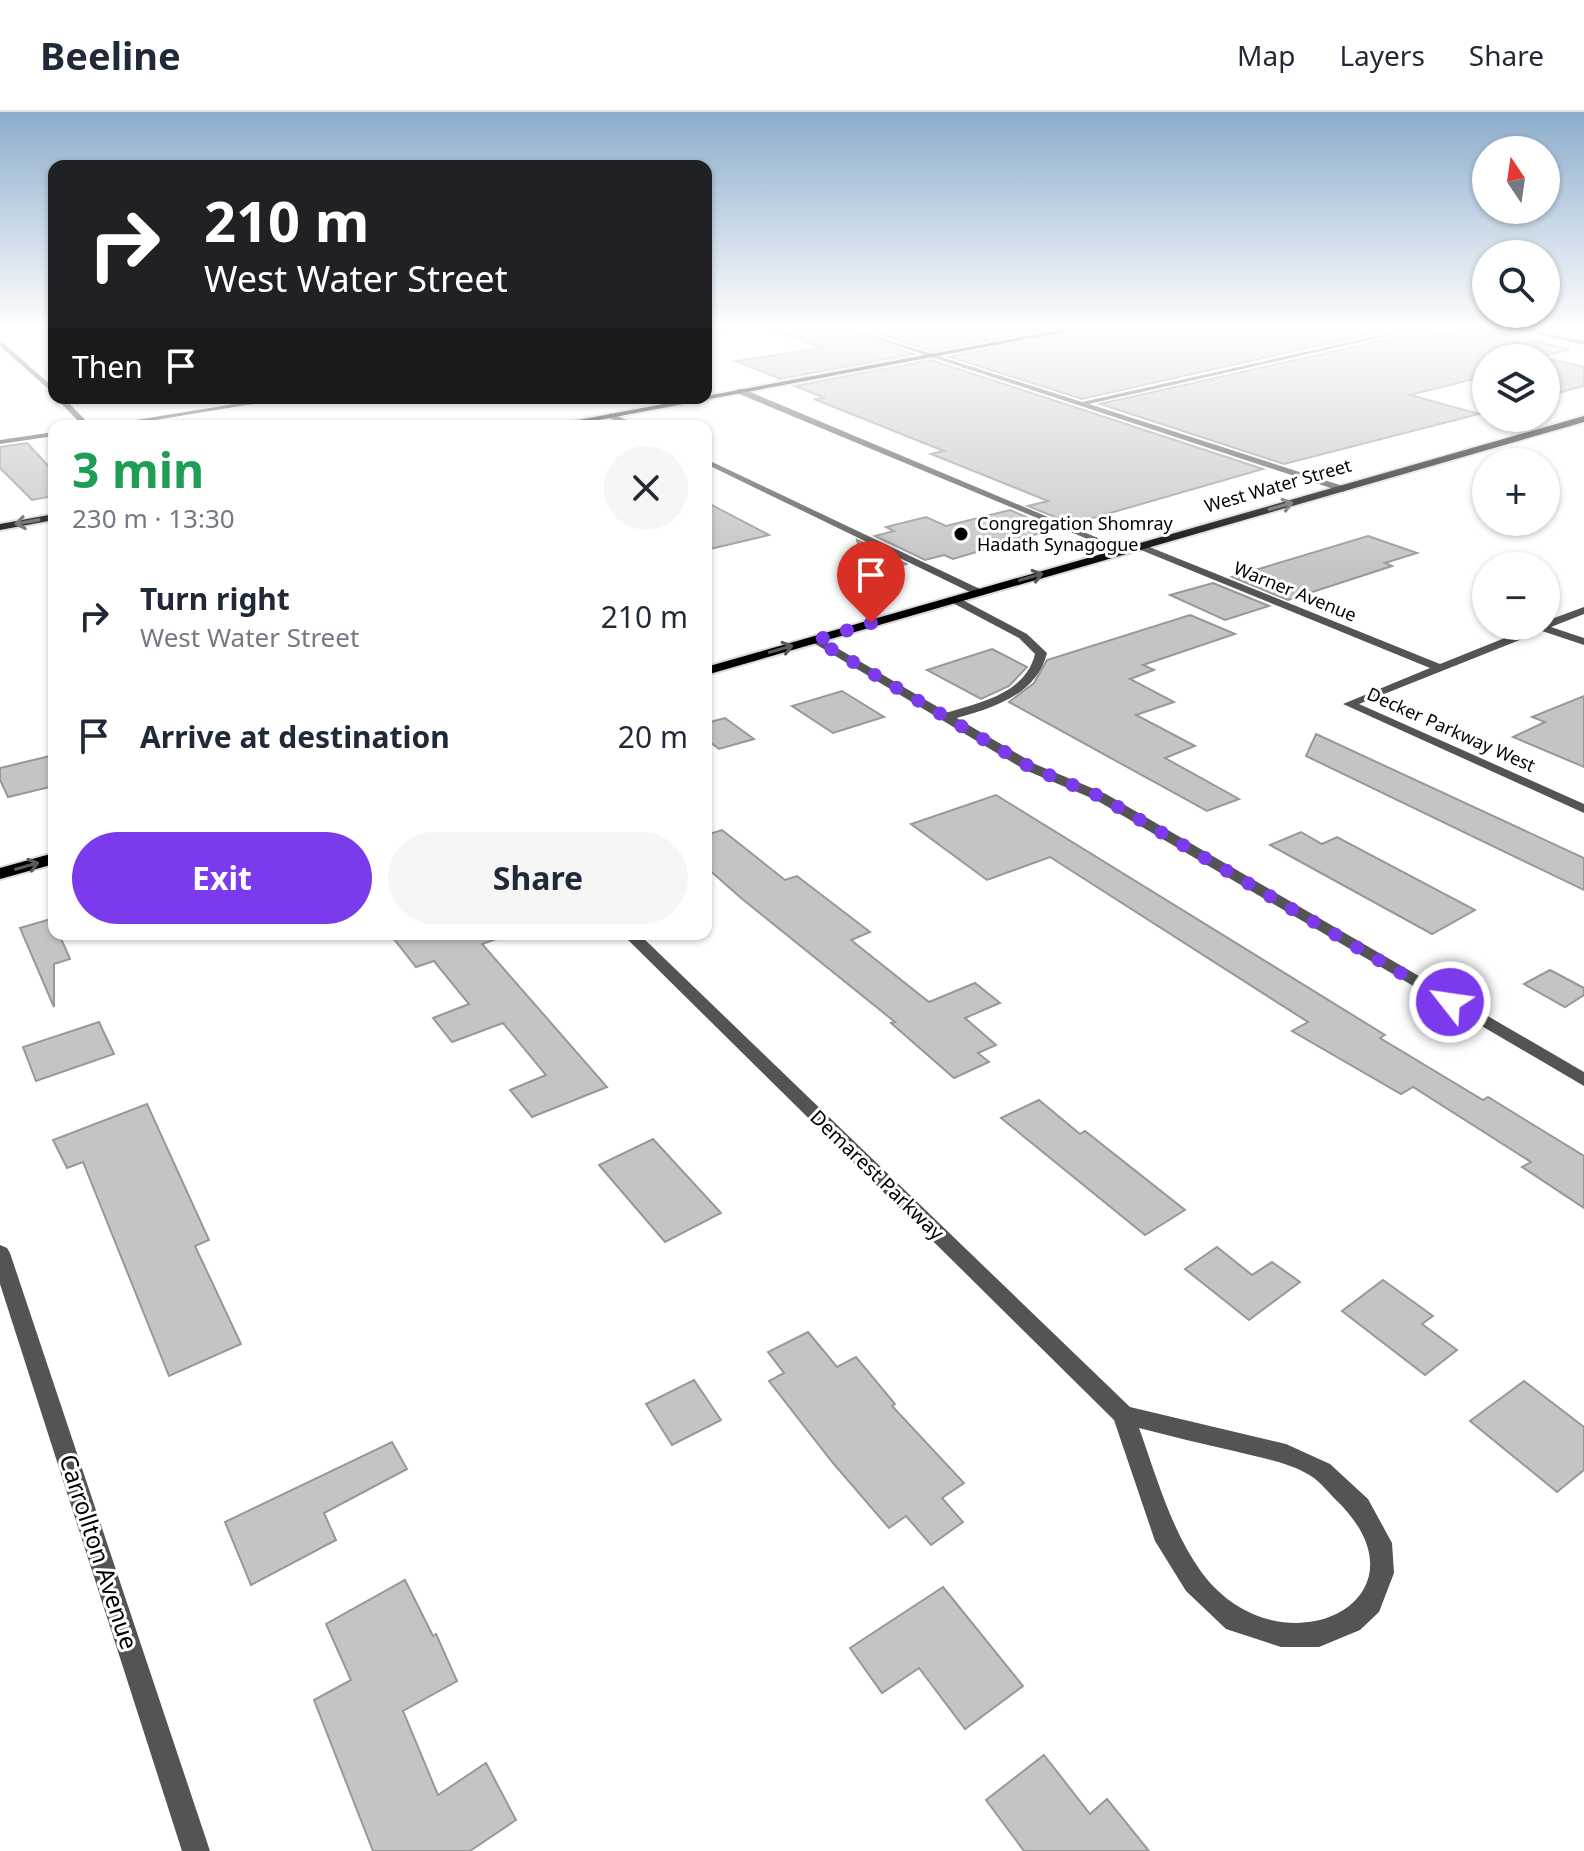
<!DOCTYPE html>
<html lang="en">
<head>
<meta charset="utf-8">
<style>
  body { margin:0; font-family:"Noto Sans",sans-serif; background:#f6f6f7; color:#1f2937; height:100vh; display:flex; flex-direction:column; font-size:30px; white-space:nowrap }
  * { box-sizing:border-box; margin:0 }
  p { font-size:26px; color:#747a83 }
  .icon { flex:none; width:44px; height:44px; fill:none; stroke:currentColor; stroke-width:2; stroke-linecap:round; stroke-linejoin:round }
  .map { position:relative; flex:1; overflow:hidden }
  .panel { position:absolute; left:48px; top:308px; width:664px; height:520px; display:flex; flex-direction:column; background:#fff; border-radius:16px; box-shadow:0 2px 6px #0004 }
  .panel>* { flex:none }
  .banner { position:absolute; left:48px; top:48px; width:664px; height:244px; border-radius:16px; box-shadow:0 2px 6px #0004; background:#202124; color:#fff; overflow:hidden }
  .needle { width:52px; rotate:347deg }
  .tools { position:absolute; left:1472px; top:24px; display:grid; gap:16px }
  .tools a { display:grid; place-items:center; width:88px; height:88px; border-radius:50%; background:#fff; box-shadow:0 2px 6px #0004; font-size:40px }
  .pin { position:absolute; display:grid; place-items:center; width:68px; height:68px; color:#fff; margin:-82px -34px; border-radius:50% 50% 50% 0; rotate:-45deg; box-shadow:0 0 8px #0007 }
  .pin .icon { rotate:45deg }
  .me { position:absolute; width:88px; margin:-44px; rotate:300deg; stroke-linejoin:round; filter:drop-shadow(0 0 6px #0008) }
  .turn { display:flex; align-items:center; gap:28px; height:168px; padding:0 24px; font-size:36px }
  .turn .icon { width:104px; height:104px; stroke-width:2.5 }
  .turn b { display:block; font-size:56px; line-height:68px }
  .then { display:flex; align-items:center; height:76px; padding:0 24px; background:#0003; gap:16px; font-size:30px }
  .round { display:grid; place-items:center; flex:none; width:84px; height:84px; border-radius:42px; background:#f6f6f7 }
  .headline { display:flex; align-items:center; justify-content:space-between; height:136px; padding:0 24px }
  h1 { font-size:48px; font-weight:700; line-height:60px; color:#1e9e55 }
  .button { display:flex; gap:16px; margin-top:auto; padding:16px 24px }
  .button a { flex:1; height:92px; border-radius:48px; background:#7c3aed; color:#fff; font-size:32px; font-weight:700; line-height:92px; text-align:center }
  .button a+a { background:#f6f6f7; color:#1f2937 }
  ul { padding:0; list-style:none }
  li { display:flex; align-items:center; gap:24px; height:120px; padding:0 24px }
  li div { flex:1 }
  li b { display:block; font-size:30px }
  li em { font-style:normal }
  header { display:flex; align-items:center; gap:48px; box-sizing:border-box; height:112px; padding:0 40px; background:#fff; border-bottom:2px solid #e0e1e3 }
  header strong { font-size:38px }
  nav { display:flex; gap:44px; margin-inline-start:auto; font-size:28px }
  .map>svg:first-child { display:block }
  .building { fill:#c4c4c4; stroke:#989898; stroke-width:2 }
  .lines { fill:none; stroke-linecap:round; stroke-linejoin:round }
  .primary-casing { stroke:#dbdbdb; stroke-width:4 }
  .lane { fill:#545454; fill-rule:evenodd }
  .street { fill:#545454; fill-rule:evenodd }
  .primary { fill:#000; fill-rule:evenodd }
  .oneway { stroke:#595959 }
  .route { stroke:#7c3aed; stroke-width:14; stroke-dasharray:0 25.2 }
  .poi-dot { fill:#000; stroke:#fff; stroke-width:3 }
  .labels { text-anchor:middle; stroke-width:6; stroke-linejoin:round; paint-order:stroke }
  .far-street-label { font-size:18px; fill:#000; stroke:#fff }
  .far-poi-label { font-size:18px; fill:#000; stroke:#fff; text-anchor:start }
  .street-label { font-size:20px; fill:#000; stroke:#fff }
  .near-street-label { font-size:24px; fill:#000; stroke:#fff }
</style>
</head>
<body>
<header>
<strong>Beeline</strong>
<nav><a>Map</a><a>Layers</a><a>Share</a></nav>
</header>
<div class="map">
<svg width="1584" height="1739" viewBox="0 0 1584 1739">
  <rect width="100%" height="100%" fill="#fff"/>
  <g class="building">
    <polygon points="775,216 840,216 913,242 780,267 736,249 821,236 775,219"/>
    <polygon points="860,216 1056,216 932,239"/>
    <polygon points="1088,216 1375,216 1387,218 1082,287 950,245"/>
    <polygon points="1477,216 1570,237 1541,245 1546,246 1486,246 1486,264 1410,283 1479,302 1284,352 1100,292 1406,223 1421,226"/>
    <polygon points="1546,246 1584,255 1584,274 1546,284"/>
    <polygon points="931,248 1263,357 1072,412 1028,394 1048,389 931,342 944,339 814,287 825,286 795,274"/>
    <polygon points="27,331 54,360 54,384 32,388 0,356 0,335"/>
    <polygon points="706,390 769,423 706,438"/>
    <polygon points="1010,398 1054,417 953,447 944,443 925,448 875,424 894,419 886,415 926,405 946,414"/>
    <polygon points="1368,424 1417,441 1385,451 1392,454 1288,488 1232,465"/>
    <polygon points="857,428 906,452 865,463"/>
    <polygon points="1213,471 1269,494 1225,508 1170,483"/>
    <polygon points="1190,503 1235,522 1143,553 1154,558 1130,567 1174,590 1136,603 1195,634 1165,646 1239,687 1207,699 1009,590 1034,571 1047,548"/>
    <polygon points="992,537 1027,555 1009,574 981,587 927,558"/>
    <polygon points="842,579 884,605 833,621 792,594"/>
    <polygon points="1584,584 1584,655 1513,625 1545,610 1532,605"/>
    <polygon points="725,606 754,627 719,637 706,627 706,611"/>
    <polygon points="1316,622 1584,746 1584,778 1306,644"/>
    <polygon points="54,643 54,674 8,685 0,668 0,656"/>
    <polygon points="996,683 1385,923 1380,926 1483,988 1488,985 1584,1044 1584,1096 1522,1055 1531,1050 1413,975 1401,982 1292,919 1308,910 1050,745 987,768 911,712"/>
    <polygon points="722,718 785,768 797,764 870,820 851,828 929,890 975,871 1000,891 965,906 996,933 978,941 989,950 954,966 891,911 895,910 741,786 706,755 706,723"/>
    <polygon points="1301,720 1322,732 1337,725 1475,798 1432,822 1270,733"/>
    <polygon points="54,806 54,822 59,822 70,847 54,852 54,895 20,816"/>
    <polygon points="390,822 498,822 499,826 482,832 607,975 532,1005 510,978 546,963 503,911 452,930 433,906 469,892 434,849 416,855"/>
    <polygon points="1550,858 1584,876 1584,883 1565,895 1524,872"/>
    <polygon points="99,910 114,942 36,969 23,935"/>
    <polygon points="1039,988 1080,1022 1085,1019 1185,1098 1145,1123 1001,1006"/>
    <polygon points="147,992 209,1128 195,1134 241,1232 169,1264 83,1050 67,1056 53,1028"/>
    <polygon points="653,1027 721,1101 665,1130 599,1053"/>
    <polygon points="1217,1135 1252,1163 1272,1150 1300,1170 1249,1208 1185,1157"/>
    <polygon points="1383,1168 1433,1204 1422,1212 1457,1238 1425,1263 1342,1199"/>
    <polygon points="808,1220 837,1255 856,1245 895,1292 892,1294 964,1371 942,1386 963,1410 931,1433 906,1404 889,1416 833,1351 769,1269 784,1261 768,1240"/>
    <polygon points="694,1268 721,1308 672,1333 646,1292"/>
    <polygon points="1524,1269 1584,1315 1584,1358 1557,1380 1470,1309"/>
    <polygon points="392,1330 407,1357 324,1401 336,1428 251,1473 225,1410"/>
    <polygon points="405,1468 433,1524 436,1522 457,1569 403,1599 438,1683 486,1651 516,1708 470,1739 373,1739 314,1588 351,1568 326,1512"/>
    <polygon points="943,1475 1023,1574 965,1617 919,1556 882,1581 850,1536"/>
    <polygon points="1044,1643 1090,1702 1107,1687 1149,1739 1024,1739 986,1688"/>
  </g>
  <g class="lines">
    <g class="primary-casing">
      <g id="primary">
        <polygon points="1070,216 1085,216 567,314 546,314"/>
        <polygon points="1584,304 1584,310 706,563 706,555"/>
        <polygon points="54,402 54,408 0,418 0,412"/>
        <polygon points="54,741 54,752 0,767 0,756"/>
      </g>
    </g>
    <path class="lane" d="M949,485H957L1027,522L1047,541C1036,586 986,598 946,609L940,605L942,602C977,591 1025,583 1035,542L1019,526L949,489Z"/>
    <g class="street">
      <polygon points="706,216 722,216 706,220"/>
      <polygon points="843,216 851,216 1082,290 1412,216 1422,216 1089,292 1346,375 1347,377 1343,380"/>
      <polygon points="1511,216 1521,216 1584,229 1584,233"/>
      <polygon points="0,228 54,276 54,282 0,234"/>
      <polygon points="737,277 743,277 1129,439 1121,441 737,281"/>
      <polygon points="56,286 64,286 91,314 83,314"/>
      <polygon points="271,286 289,286 118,314 99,314"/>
      <polygon points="610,301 636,312 637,314 627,314 607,305"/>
      <polygon points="54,320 54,324 0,332 0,328"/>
      <polygon points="706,347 982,478 983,480 974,482 706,352"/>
      <polygon points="1136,432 1142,432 1440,552 1535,514 1546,514 1546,509 1584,495 1584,502 1551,515 1584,526 1584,533 1542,519 1359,592 1584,692 1584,701 1343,592 1430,556 1136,436"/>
      <polygon points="812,526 820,526 1035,652 1106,682 1584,960 1584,974 1096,688 1025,658 812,530"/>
      <path d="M622,822H639L1130,1295L1286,1332L1330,1352L1368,1387L1392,1431L1394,1461L1379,1500L1360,1518L1319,1535H1281L1226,1517L1186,1479L1155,1429L1114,1308ZM1139,1316C1171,1324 1202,1332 1234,1339C1260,1346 1291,1350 1314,1366C1322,1372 1329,1381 1336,1388C1440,1488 1281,1566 1202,1461C1171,1418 1157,1366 1139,1316Z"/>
      <polygon points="0,1133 7,1136 10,1141 210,1739 182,1739 0,1172"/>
    </g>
    <use href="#primary" class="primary"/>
  </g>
  <defs><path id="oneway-shaft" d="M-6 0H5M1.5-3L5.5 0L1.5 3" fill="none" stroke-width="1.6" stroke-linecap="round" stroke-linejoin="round" transform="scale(2)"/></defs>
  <g class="oneway">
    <use href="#oneway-shaft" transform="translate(1281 394) rotate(-16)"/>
    <use href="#oneway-shaft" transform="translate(27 410) rotate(170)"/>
    <use href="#oneway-shaft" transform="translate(1031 465) rotate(-16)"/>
    <use href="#oneway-shaft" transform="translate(781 537) rotate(-16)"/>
    <use href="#oneway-shaft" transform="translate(27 754) rotate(-16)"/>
  </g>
  <linearGradient id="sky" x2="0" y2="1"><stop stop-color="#8cadcc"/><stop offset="0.47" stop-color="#fff"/><stop offset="1" stop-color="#fff" stop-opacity="0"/></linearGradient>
  <rect width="1584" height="459" fill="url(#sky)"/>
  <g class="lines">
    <polyline class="route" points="871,511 816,528 1030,655 1101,685 1450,890"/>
  </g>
  <circle class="poi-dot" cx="961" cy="422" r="8"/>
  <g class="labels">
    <g class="far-street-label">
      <text transform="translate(1278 374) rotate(-16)" y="6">West Water Street</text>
      <text transform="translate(1295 480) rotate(22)" y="6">Warner Avenue</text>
      <text transform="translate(1451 618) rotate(24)" y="6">Decker Parkway West</text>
    </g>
    <g class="far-poi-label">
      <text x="977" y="418">Congregation Shomray<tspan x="977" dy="21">Hadath Synagogue</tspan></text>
    </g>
    <g class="street-label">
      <text transform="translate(877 1063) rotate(44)" y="7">Demarest Parkway</text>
    </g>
    <g class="near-street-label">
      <text transform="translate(98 1440) rotate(72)" y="8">Carrollton Avenue</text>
    </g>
  </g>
</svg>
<div class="tools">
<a><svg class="needle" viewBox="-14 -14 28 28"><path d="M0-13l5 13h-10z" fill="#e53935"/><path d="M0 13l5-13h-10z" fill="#747a83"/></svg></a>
<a><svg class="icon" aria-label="search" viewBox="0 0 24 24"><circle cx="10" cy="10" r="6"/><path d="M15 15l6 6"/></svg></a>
<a><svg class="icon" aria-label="layers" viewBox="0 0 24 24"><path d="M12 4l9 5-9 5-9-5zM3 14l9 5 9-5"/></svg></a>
<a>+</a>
<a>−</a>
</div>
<div class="pin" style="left:871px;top:511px;background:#d93025"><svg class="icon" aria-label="arrive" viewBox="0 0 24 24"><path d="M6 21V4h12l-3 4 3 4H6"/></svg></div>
<svg class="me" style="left:1450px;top:890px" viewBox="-20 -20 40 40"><circle r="17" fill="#7c3aed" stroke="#fff" stroke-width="3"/><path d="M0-11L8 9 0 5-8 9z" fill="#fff"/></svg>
<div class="banner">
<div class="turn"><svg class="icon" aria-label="right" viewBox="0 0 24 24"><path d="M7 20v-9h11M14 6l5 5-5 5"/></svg><div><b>210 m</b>West Water Street</div></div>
<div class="then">Then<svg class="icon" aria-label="arrive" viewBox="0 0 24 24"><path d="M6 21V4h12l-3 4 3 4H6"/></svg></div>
</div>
<section class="panel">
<div class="headline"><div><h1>3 min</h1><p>230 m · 13:30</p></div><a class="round"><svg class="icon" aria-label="close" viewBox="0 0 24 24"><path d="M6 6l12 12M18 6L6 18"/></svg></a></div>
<ul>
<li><svg class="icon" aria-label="right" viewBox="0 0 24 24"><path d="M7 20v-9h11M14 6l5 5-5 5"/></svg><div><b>Turn right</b><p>West Water Street</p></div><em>210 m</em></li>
<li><svg class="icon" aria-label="arrive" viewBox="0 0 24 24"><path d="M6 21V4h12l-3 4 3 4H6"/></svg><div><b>Arrive at destination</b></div><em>20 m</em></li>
</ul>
<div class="button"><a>Exit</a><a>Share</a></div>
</section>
</div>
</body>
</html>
